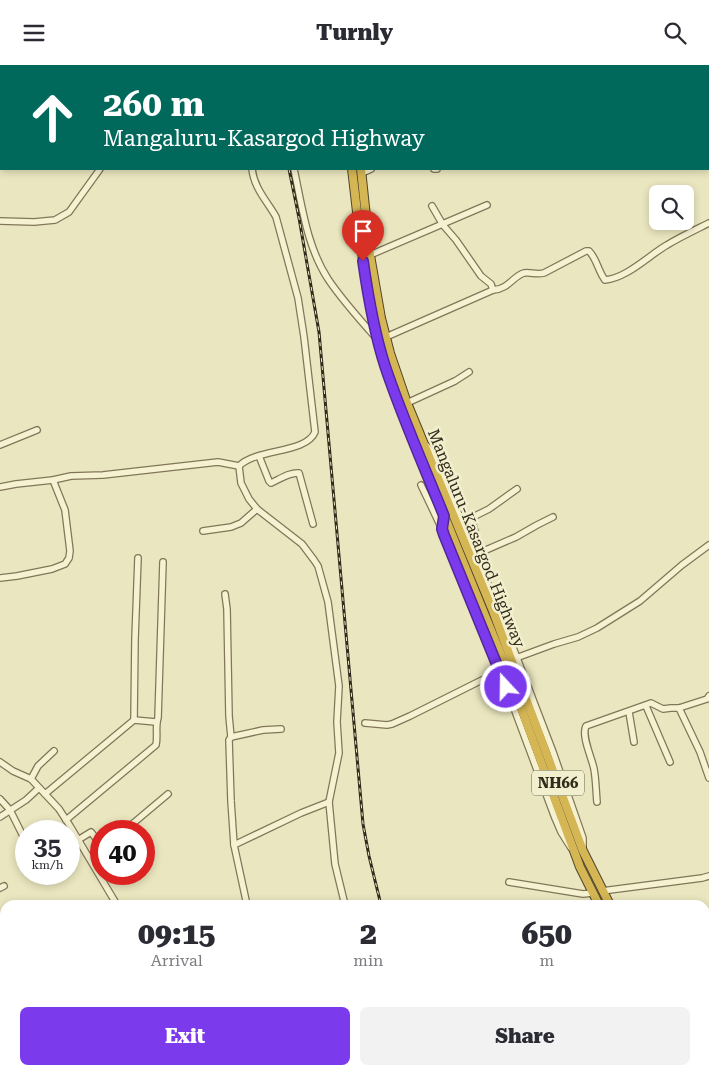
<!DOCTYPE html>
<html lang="en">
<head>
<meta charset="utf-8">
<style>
  body { margin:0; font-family:"Roboto Serif",serif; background:#f2f2f3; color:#2b2b33; height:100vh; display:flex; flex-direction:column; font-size:19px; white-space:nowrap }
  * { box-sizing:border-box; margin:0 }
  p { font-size:16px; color:#7c7c81 }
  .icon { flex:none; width:28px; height:28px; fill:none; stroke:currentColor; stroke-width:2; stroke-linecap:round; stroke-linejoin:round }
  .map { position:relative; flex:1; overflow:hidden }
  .sheet { position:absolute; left:0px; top:835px; width:710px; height:175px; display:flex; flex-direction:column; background:#fff; border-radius:15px 15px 0 0; box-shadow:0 2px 8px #0003 }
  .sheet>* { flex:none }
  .guide { position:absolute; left:0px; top:0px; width:710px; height:105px; box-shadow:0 2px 8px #0003; background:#00695c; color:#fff; overflow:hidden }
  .controls { position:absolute; left:649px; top:120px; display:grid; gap:10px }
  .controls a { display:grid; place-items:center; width:45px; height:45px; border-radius:8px; background:#fff; box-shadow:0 2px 8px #0003; font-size:25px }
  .speed { position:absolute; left:15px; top:755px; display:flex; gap:10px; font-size:25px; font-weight:700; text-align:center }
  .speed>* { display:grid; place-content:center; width:65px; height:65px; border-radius:50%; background:#fff; box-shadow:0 2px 8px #0003; line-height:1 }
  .speed small { font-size:12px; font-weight:400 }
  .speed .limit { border:8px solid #d22; background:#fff; color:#111 }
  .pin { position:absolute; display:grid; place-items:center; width:42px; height:42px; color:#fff; margin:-51px -21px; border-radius:50% 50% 50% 0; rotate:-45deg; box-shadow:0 0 5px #0007 }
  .pin .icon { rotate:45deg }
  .me { position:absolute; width:55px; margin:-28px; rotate:339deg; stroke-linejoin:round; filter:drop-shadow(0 0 4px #0008) }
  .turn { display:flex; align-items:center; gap:18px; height:105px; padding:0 20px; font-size:22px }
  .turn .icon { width:65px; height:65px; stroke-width:2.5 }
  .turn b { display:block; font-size:35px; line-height:42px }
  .eta { display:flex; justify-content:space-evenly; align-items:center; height:85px; text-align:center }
  .eta b { font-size:30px; font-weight:800; line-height:35px }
  .button { display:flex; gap:10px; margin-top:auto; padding:10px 20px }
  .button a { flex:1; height:58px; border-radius:8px; background:#7c3aed; color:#fff; font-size:20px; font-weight:800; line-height:58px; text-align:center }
  .button a+a { background:#f2f2f3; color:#2b2b33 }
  header { display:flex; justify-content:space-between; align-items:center; height:65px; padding:0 20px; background:#fff; font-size:22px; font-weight:800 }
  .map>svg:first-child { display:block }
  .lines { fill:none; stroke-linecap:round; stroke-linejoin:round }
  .minor-casing { stroke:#817659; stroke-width:8 }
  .highway-casing { stroke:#4f442d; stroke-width:10 }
  .minor { stroke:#f6f2d1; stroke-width:5.5 }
  .highway { stroke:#d5b654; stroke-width:8 }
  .rail-casing { stroke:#322b1c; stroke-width:3 }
  .rail { stroke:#f2efce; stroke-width:1; stroke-dasharray:4; stroke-linecap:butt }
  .route-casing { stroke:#51269a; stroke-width:12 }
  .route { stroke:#7c3aed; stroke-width:9 }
  .labels { text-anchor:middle; stroke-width:5; stroke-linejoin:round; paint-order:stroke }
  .shield { fill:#f2efce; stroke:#6c6651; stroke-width:1 }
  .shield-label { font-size:15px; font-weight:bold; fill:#322b1c }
  .street-label { font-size:16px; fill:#322b1c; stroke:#f2efce }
</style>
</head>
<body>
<header><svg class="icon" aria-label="menu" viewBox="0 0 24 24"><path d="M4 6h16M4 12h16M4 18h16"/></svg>Turnly<svg class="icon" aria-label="search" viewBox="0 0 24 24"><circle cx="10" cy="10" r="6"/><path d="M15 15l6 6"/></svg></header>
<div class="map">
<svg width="709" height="1010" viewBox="0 0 709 1010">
  <rect width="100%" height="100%" fill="#eae6bf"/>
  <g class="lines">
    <g class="minor-casing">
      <g id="minor">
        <polyline points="247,0 248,1"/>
        <polyline points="452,0 452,1"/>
        <polyline points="572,0 572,1"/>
        <polyline points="631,0 632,1"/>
        <polyline points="655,0 656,1"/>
        <polyline points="174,1 175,0"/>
        <polyline points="419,1 419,0"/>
        <polyline points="557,1 560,0"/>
        <path d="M294,104C302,141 307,182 328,214C342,235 360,255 377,274"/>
        <polyline points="434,104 437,104"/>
        <polyline points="362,108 371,104"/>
        <polyline points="432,141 443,160 456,175 481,211 491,219 493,225"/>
        <polyline points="0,156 34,157 55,155 69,147 100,104"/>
        <polyline points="370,190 487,140"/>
        <path d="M386,272L493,225C509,224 513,211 524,208C531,207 537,210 544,208L586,186H589C597,194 598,206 605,215C627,213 648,191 667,180C680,172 695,165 709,158"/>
        <polyline points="407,338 455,316 469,307"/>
        <polyline points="0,380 37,365"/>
        <polyline points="427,381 435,392 499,546 553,687 583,773 583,781"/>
        <path d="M259,391L269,416L271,418C280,414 290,407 299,408L313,459"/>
        <polyline points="239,401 241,418 249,434 257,444 302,479 314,495 318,501 328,537 339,621 337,657 339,688 329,737 335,799 345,840"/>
        <path d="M239,401C257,383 306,389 315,367L304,272L298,233L276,152C267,136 254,123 252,104"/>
        <polyline points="421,420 441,462"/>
        <polyline points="0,422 16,419 53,415 71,411 103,410 218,397 239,401"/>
        <path d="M444,451C442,458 442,463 444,470L500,606L555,753L561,767L571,783"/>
        <polyline points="203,466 231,462 241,458 257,444"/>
        <polyline points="481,487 471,453 489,444 517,424"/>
        <polyline points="479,488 516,472 537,460 553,452"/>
        <polyline points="0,513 17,511 52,504 65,499 69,493 70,486 65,445 53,415"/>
        <polyline points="225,529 227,544 229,651 231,672 229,675 231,736 234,780 247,840"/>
        <polyline points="516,593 554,579 578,572 597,563 640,536 682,500 709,480"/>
        <polyline points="646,641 670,697"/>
        <polyline points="679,643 700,687 709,713"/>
        <polyline points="629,647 634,677"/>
        <polyline points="134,655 135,574 138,493"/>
        <polyline points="365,658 387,660 392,659 410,651 500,606"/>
        <polyline points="231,672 263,665 281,664"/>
        <polyline points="0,697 13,706 31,714 59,744 70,761 117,840"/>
        <polyline points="31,714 38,701 54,686"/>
        <polyline points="45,729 134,655 156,657"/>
        <polyline points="0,734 10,745 26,777"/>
        <path d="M597,737C596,726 596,715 594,704C592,693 581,671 586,661L651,638L663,644L671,643H679L707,634L709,631"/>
        <polyline points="0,752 26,735 39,723"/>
        <path d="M66,755L156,680C158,671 155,662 158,653L163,497"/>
        <polyline points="124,766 168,729"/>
        <polyline points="78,775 91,767 101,780"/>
        <polyline points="234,780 301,748 329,737"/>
        <polyline points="509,817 583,829 593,828"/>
        <polyline points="0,823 4,821"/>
        <polyline points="602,826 702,813 709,811"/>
        <polyline points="194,1005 196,1010"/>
        <polyline points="401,1005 404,1010"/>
        <polyline points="423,1005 428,1010"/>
        <polyline points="511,1005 515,1010"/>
        <polyline points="92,1010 98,1005"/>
        <polyline points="202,1010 205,1005"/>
        <polyline points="355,1010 359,1005"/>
      </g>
    </g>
    <g class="highway-casing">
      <g id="highway">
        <polyline points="338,0 339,1"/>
        <polyline points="348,0 348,1"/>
        <path d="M352,104C359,162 364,220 378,277C383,297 390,316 397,335L504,597L580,802L599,840"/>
        <polyline points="361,104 370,190 381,253 390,288 407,338 493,546 583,786 610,840"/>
        <polyline points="705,954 709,959"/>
        <polyline points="705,968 709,972"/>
      </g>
    </g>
    <use href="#minor" class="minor"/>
    <use href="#highway" class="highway"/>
    <g class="rail-casing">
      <g id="rail">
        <polyline points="260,0 261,1"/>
        <polyline points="289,104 299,153 319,267 363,759 369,791 381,840"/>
        <polyline points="453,1005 457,1010"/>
      </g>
    </g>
    <use href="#rail" class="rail"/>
  </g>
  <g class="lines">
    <g class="route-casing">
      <path id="route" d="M363,196C368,231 374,267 385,301C402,352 424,401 444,451L442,464L444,470L506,622"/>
    </g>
    <use href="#route" class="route"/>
  </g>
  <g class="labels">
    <rect class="shield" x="532" y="705.5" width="52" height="25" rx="4"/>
    <g class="shield-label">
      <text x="558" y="723">NH66</text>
    </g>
    <g class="street-label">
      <text transform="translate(477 473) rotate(68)" y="6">Mangaluru-Kasargod Highway</text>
    </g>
  </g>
</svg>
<div class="controls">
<a><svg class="icon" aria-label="search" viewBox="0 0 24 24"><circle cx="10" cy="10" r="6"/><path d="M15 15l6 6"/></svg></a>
</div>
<div class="speed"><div>35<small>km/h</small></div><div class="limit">40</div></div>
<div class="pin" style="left:363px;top:196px;background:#d93025"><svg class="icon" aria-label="arrive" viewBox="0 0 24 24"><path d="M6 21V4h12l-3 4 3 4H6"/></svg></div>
<svg class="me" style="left:506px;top:622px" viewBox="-20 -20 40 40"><circle r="17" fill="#7c3aed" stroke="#fff" stroke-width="3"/><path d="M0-11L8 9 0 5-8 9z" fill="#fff"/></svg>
<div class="guide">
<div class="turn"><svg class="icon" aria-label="ahead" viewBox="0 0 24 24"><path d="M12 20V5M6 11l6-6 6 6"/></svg><div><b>260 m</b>Mangaluru-Kasargod Highway</div></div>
</div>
<section class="sheet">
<div class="eta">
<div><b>09:15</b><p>Arrival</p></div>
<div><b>2</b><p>min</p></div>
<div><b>650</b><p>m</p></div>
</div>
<div class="button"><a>Exit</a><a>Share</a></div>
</section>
</div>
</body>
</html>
